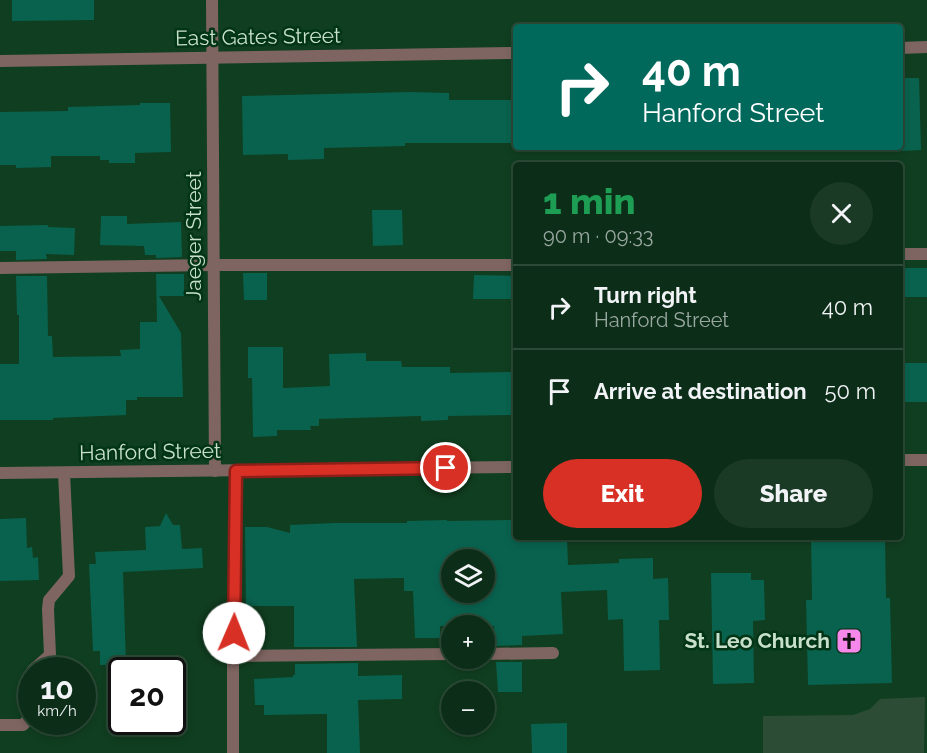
<!DOCTYPE html>
<html lang="en">
<head>
<meta charset="utf-8">
<style>
  body { margin:0; font-family:Raleway,sans-serif; background:#1a3a25; color:#f1f3f6; height:100vh; display:flex; flex-direction:column; font-size:22px; white-space:nowrap }
  * { box-sizing:border-box; margin:0 }
  p { font-size:20px; color:#9aa8a2 }
  .icon { flex:none; width:33px; height:33px; fill:none; stroke:currentColor; stroke-width:2; stroke-linecap:round; stroke-linejoin:round }
  .map { position:relative; flex:1; overflow:hidden }
  .sheet { position:absolute; left:513px; top:162px; width:390px; height:378px; display:flex; flex-direction:column; background:#0c2e18; border-radius:6px; box-shadow:0 3px 9px #0003,0 0 0 2px #2c4a37 }
  .sheet>* { flex:none }
  .banner { position:absolute; left:513px; top:24px; width:390px; height:126px; border-radius:6px; box-shadow:0 3px 9px #0003,0 0 0 2px #2c4a37; background:#00695c; color:#fff; overflow:hidden }
  .fabs { position:absolute; left:441px; top:549px; display:grid; gap:12px }
  .fabs a { display:grid; place-items:center; width:54px; height:54px; border-radius:50%; background:#0c2e18; box-shadow:0 3px 9px #0003,0 0 0 2px #2c4a37; font-size:30px }
  .speed { position:absolute; left:18px; top:657px; display:flex; gap:12px; font-size:30px; font-weight:700; text-align:center }
  .speed>* { display:grid; place-content:center; width:78px; height:78px; border-radius:50%; background:#0c2e18; box-shadow:0 3px 9px #0003,0 0 0 2px #2c4a37; line-height:1 }
  .speed small { font-size:15px; font-weight:400 }
  .speed .limit { border:3px solid #111; border-radius:9px; background:#fff; color:#111 }
  .pin { position:absolute; display:grid; place-items:center; width:51px; height:51px; color:#fff; margin:-26px; border:3px solid #fff; border-radius:50%; box-shadow:0 2px 6px #0007 }
  .me { position:absolute; width:66px; margin:-33px; rotate:1deg; stroke-linejoin:round; filter:drop-shadow(0 0 4px #0008) }
  .turn { display:flex; align-items:center; gap:21px; height:126px; padding:0 30px; font-size:27px }
  .turn .icon { width:78px; height:78px; stroke-width:2.5 }
  .turn b { display:block; font-size:42px; line-height:51px }
  .round { display:grid; place-items:center; flex:none; width:63px; height:63px; border-radius:32px; background:#1a3a25 }
  .overview { display:flex; align-items:center; justify-content:space-between; height:102px; padding:0 30px }
  h1 { font-size:36px; font-weight:800; line-height:45px; color:#1e9e55 }
  .cta { display:flex; gap:12px; margin-top:auto; padding:12px 30px }
  .cta a { flex:1; height:69px; border-radius:36px; background:#d93025; color:#fff; font-size:24px; font-weight:800; line-height:69px; text-align:center }
  .cta a+a { background:#1a3a25; color:#f1f3f6 }
  ul { padding:0; list-style:none }
  li { display:flex; align-items:center; gap:18px; height:84px; padding:0 30px; border-top:2px solid #2c4a37 }
  li div { flex:1 }
  li b { display:block; font-size:22px }
  li em { font-style:normal }
  .map>svg:first-child { display:block }
  .green { fill:#2d4c35 }
  .building { fill:#09624e; fill-rule:evenodd }
  .lines { fill:none; stroke-linecap:round; stroke-linejoin:round }
  .service { stroke:#7e6561; stroke-width:12 }
  .minor { stroke:#7e6561; stroke-width:12 }
  .route-casing { stroke:#8d1f18; stroke-width:15 }
  .route { stroke:#d93025; stroke-width:10 }
  .labels { text-anchor:middle; stroke-width:5; stroke-linejoin:round; paint-order:stroke }
  .street-label { font-size:21px; fill:#c7dfcb; stroke:#023416 }
  .poi-label { font-size:21px; font-weight:bold; fill:#c7dfcb; stroke:#023416; text-anchor:end }
</style>
</head>
<body>
<div class="map">
<svg width="927" height="753" viewBox="0 0 927 753">
  <rect width="100%" height="100%" fill="#103e20"/>
  <polygon class="green" points="925,697 924,753 763,753 763,716 853,715 870,709 880,699"/>
  <g class="building">
    <polygon points="12,0 94,0 94,20 12,21"/>
    <polygon points="900,78 919,78 921,150 900,151"/>
    <polygon points="410,92 449,93 449,100 516,100 515,143 405,143 405,146 324,148 324,159 288,160 288,154 243,155 242,96"/>
    <polygon points="140,103 170,103 171,152 135,153 135,163 109,163 109,160 100,160 100,156 51,156 51,167 16,168 16,165 0,165 0,112 68,111 68,107 140,105"/>
    <polygon points="372,210 402,210 403,245 373,246"/>
    <polygon points="101,216 127,216 127,224 181,222 182,257 156,258 156,255 145,255 144,246 100,245"/>
    <polygon points="48,225 48,227 75,228 74,255 46,254 47,259 16,260 16,251 0,251 0,226"/>
    <rect x="900" y="268" width="27" height="29"/>
    <polygon points="243,273 267,273 267,300 244,300"/>
    <polygon points="156,274 184,274 184,296 159,296 181,333 183,397 137,397 137,400 126,400 126,415 53,418 53,420 0,420 0,364 19,364 19,315 17,315 16,276 47,276 48,336 52,336 53,357 121,356 120,350 140,349 140,322 157,322"/>
    <polygon points="474,275 516,276 516,299 473,299"/>
    <polygon points="248,347 283,347 283,388 330,386 329,354 366,353 366,361 401,361 402,367 450,367 450,373 516,372 516,415 448,416 448,420 421,421 421,416 319,419 319,426 310,426 311,430 277,430 277,436 253,437 252,378 248,378"/>
    <rect x="900" y="363" width="27" height="39"/>
    <polygon points="166,513 173,525 180,525 182,549 202,548 203,568 123,572 126,664 100,665 100,651 93,651 89,564 96,564 95,552 146,550 145,527 160,526"/>
    <polygon points="26,518 27,548 32,547 33,558 38,557 39,580 0,581 0,519"/>
    <path d="M447,520V521L516,520V537H567L568,565L619,563V559L653,558V579L668,578L669,620H659L660,670L624,671L623,619L608,620L607,590L561,592L563,634L522,636V645L495,646L494,626H440V638H415L413,591H404V578L354,579L357,647H294V606H246L245,527H267L290,533V525L334,523H407V521ZM452,560H484V592H452Z"/>
    <polygon points="811,537 885,537 886,598 890,598 892,683 808,685 806,600 812,600"/>
    <polygon points="711,573 751,573 751,580 764,580 765,620 753,621 754,683 713,684"/>
    <polygon points="496,662 522,662 522,692 498,692"/>
    <polygon points="358,663 358,676 402,675 402,699 358,700 360,753 327,753 327,714 264,715 264,705 255,705 254,679 293,677 293,675 295,675 295,664"/>
    <polygon points="567,723 567,753 532,753 531,724"/>
  </g>
  <g class="lines">
    <g class="service">
      <polyline points="900,254 927,254"/>
      <polyline points="0,268 214,265 516,265"/>
      <polyline points="484,654 553,653"/>
      <polyline points="233,656 452,654"/>
      <polyline points="233,753 233,656 236,471"/>
    </g>
    <g class="minor">
      <polyline points="212,0 215,471"/>
      <polyline points="900,48 927,47"/>
      <polyline points="0,61 516,53"/>
      <polyline points="900,460 927,460"/>
      <polyline points="0,473 516,467"/>
      <polyline points="33,670 50,655 48,609 49,600 69,576 64,473"/>
      <polyline points="0,725 23,725 30,717 29,681 32,672"/>
    </g>
  </g>
  <g class="lines">
    <g class="route-casing">
      <polyline id="route" points="234,633 236,471 446,468"/>
    </g>
    <use href="#route" class="route"/>
  </g>
  <defs>
    <g id="church-square" transform="scale(1.35)"><rect x="-9" y="-9" width="18" height="18" rx="4" fill="#f788eb" stroke="#023416"/><path d="M-1.2-6h2.4v3.5h3.3v2.4h-3.3V6h-2.4V-.1h-3.3v-2.4h3.3Z" fill="#111"/></g>
  </defs>
  <g fill-rule="evenodd">
    <use href="#church-square" x="849" y="641"/>
  </g>
  <g class="labels">
    <g class="street-label">
      <text transform="translate(258 37) rotate(-1)" y="7">East Gates Street</text>
      <text transform="translate(194 236) rotate(-90)" y="7">Jaeger Street</text>
      <text transform="translate(150 452) rotate(-1)" y="7">Hanford Street</text>
    </g>
    <g class="poi-label">
      <text x="830" y="648">St. Leo Church</text>
    </g>
  </g>
</svg>
<div class="fabs">
<a><svg class="icon" aria-label="layers" viewBox="0 0 24 24"><path d="M12 4l9 5-9 5-9-5zM3 14l9 5 9-5"/></svg></a>
<a>+</a>
<a>−</a>
</div>
<div class="speed"><div>10<small>km/h</small></div><div class="limit">20</div></div>
<div class="pin" style="left:446px;top:468px;background:#d93025"><svg class="icon" aria-label="arrive" viewBox="0 0 24 24"><path d="M6 21V4h12l-3 4 3 4H6"/></svg></div>
<svg class="me" style="left:234px;top:633px" viewBox="-20 -20 40 40"><circle r="19" fill="#fff"/><path d="M0-13L10 11 0 6-10 11z" fill="#d93025"/></svg>
<div class="banner">
<div class="turn"><svg class="icon" aria-label="right" viewBox="0 0 24 24"><path d="M7 20v-9h11M14 6l5 5-5 5"/></svg><div><b>40 m</b>Hanford Street</div></div>
</div>
<section class="sheet">
<div class="overview"><div><h1>1 min</h1><p>90 m · 09:33</p></div><a class="round"><svg class="icon" aria-label="close" viewBox="0 0 24 24"><path d="M6 6l12 12M18 6L6 18"/></svg></a></div>
<ul>
<li><svg class="icon" aria-label="right" viewBox="0 0 24 24"><path d="M7 20v-9h11M14 6l5 5-5 5"/></svg><div><b>Turn right</b><p>Hanford Street</p></div><em>40 m</em></li>
<li><svg class="icon" aria-label="arrive" viewBox="0 0 24 24"><path d="M6 21V4h12l-3 4 3 4H6"/></svg><div><b>Arrive at destination</b></div><em>50 m</em></li>
</ul>
<div class="cta"><a>Exit</a><a>Share</a></div>
</section>
</div>
</body>
</html>
